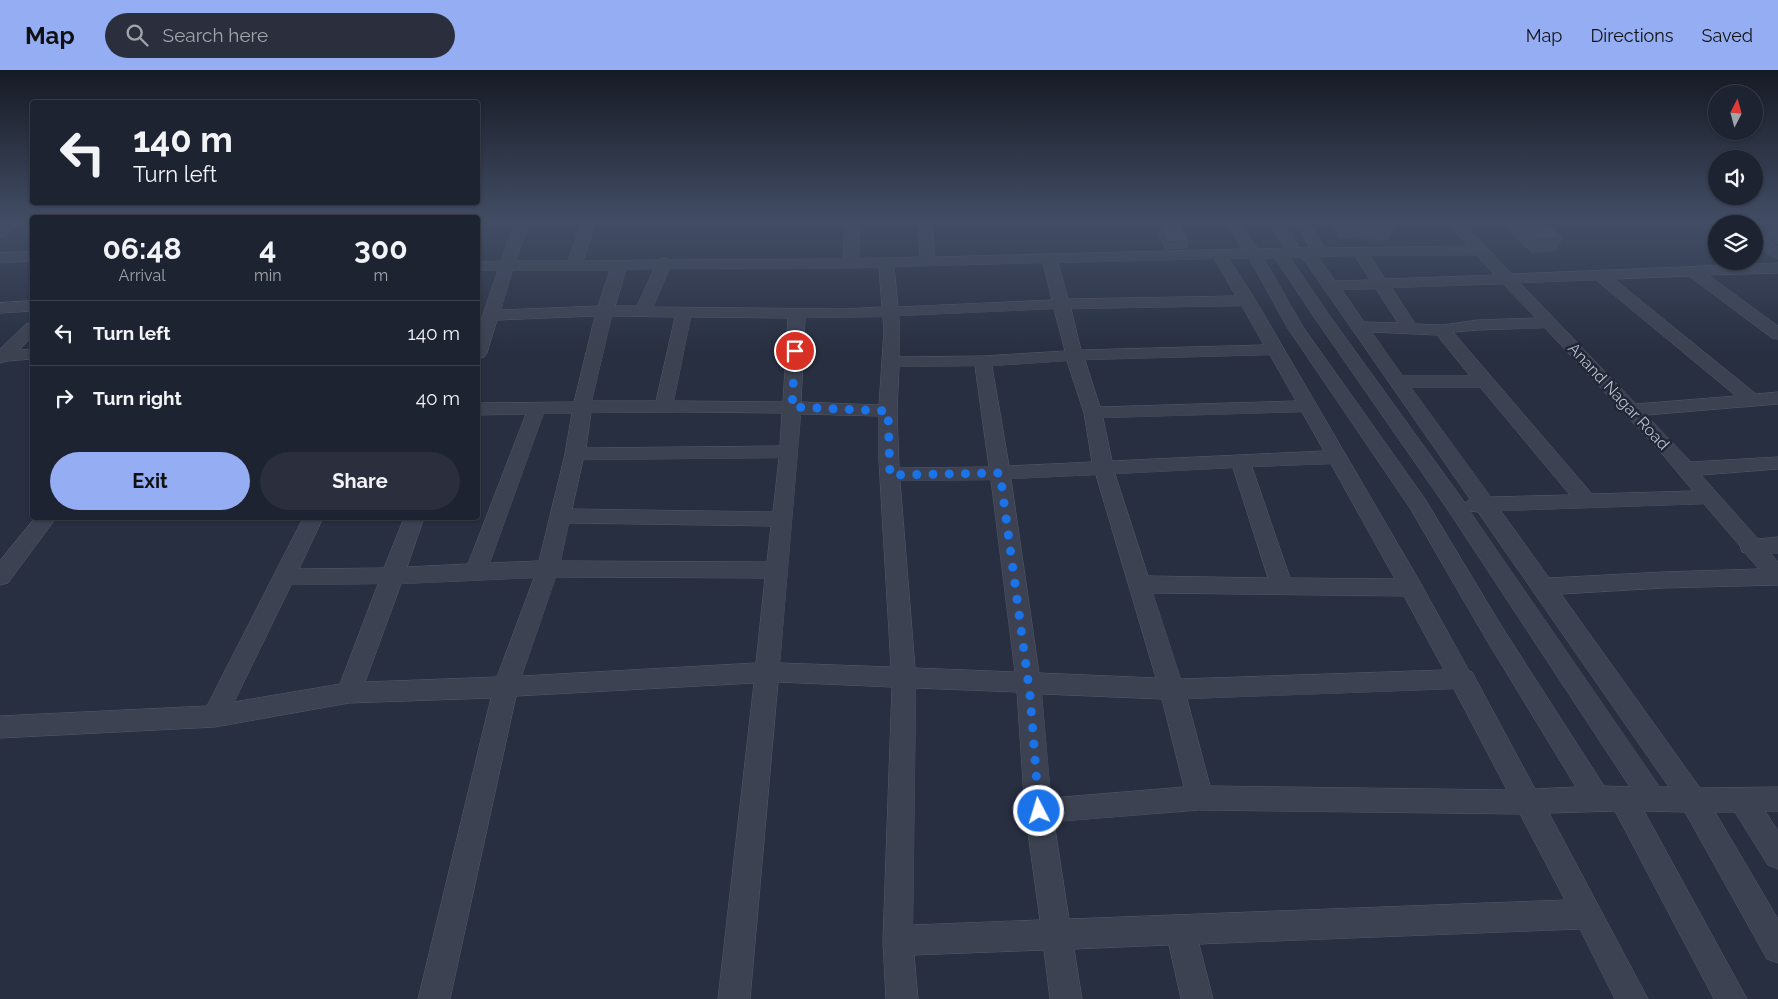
<!DOCTYPE html>
<html lang="en">
<head>
<meta charset="utf-8">
<style>
  body { margin:0; font-family:Raleway,sans-serif; background:#2b2f3d; color:#f1f3f6; height:100vh; display:flex; flex-direction:column; font-size:19px; white-space:nowrap }
  * { box-sizing:border-box; margin:0 }
  p { font-size:16px; color:#a1a4ab }
  .icon { flex:none; width:28px; height:28px; fill:none; stroke:currentColor; stroke-width:2; stroke-linecap:round; stroke-linejoin:round }
  .map { position:relative; flex:1; overflow:hidden }
  .drawer { position:absolute; left:30px; top:145px; width:450px; height:305px; display:flex; flex-direction:column; background:#1e2331; border-radius:5px; box-shadow:0 1px 4px #0004,0 0 0 1px #3c404d }
  .drawer>* { flex:none }
  .top-card { position:absolute; left:30px; top:30px; width:450px; height:105px; border-radius:5px; box-shadow:0 1px 4px #0004,0 0 0 1px #3c404d; background:#1e2331; color:#f1f3f6; overflow:hidden }
  .needle { width:32px; rotate:6deg }
  .tools { position:absolute; left:1708px; top:15px; display:grid; gap:10px }
  .tools a { display:grid; place-items:center; width:55px; height:55px; border-radius:50%; background:#1e2331; box-shadow:0 1px 4px #0004,0 0 0 1px #3c404d; font-size:25px }
  .pin { position:absolute; display:grid; place-items:center; width:42px; height:42px; color:#fff; margin:-21px; border:2px solid #fff; border-radius:50%; box-shadow:0 1px 5px #0007 }
  .me { position:absolute; width:55px; margin:-28px; rotate:355deg; stroke-linejoin:round; filter:drop-shadow(0 0 4px #0008) }
  .turn { display:flex; align-items:center; gap:18px; height:105px; padding:0 20px; font-size:22px }
  .turn .icon { width:65px; height:65px; stroke-width:2.5 }
  .turn b { display:block; font-size:35px; line-height:42px }
  .eta { display:flex; justify-content:space-evenly; align-items:center; height:85px; text-align:center }
  .eta b { font-size:30px; font-weight:700; line-height:35px }
  .primary-button { display:flex; gap:10px; margin-top:auto; padding:10px 20px }
  .primary-button a { flex:1; height:58px; border-radius:30px; background:#95aef3; color:#111; font-size:20px; font-weight:700; line-height:58px; text-align:center }
  .primary-button a+a { background:#2b2f3d; color:#f1f3f6 }
  ul { padding:0; list-style:none }
  li { display:flex; align-items:center; gap:15px; height:65px; padding:0 20px; border-top:1px solid #3c404d }
  li div { flex:1 }
  li b { display:block; font-size:19px }
  li em { font-style:normal }
  header { display:flex; align-items:center; gap:30px; box-sizing:border-box; height:70px; padding:0 25px; background:#95aef3; color:#111 }
  header strong { font-size:24px }
  nav { display:flex; gap:28px; margin-inline-start:auto; font-size:18px }
  .search { width:350px; height:45px; background:#2b2f3d; display:flex; align-items:center; gap:12px; box-sizing:border-box; padding:0 18px; border-radius:28px; color:#a1a4ab; font-size:19px }
  .map>svg:first-child { display:block }
  .lines { fill:none; stroke-linecap:round; stroke-linejoin:round }
  .minor-casing { stroke:#545a68; stroke-width:1 }
  .minor { fill:#3c4251; fill-rule:evenodd }
  .wall { fill:#3d4454 }
  .building { fill:#474f62; stroke:#323745 }
  .route { stroke:#1a73e8; stroke-width:9; stroke-dasharray:0 16.2 }
  .labels { text-anchor:middle; stroke-width:5; stroke-linejoin:round; paint-order:stroke }
  .street-label { font-size:16px; fill:#b9bdcb; stroke:#202736 }
</style>
</head>
<body>
<header>
<strong>Map</strong>
<div class="search"><svg class="icon" aria-label="search" viewBox="0 0 24 24"><circle cx="10" cy="10" r="6"/><path d="M15 15l6 6"/></svg>Search here</div>
<nav><a>Map</a><a>Directions</a><a>Saved</a></nav>
</header>
<div class="map">
<svg width="1778" height="929" viewBox="0 0 1778 929">
  <rect width="100%" height="100%" fill="#282f41"/>
  <g class="lines">
    <g class="minor-casing">
      <g id="minor">
        <polygon points="5,151 21,151 5,166 0,167 0,156"/>
        <path d="M515,151H529L516,191H568L582,151H596L583,191L658,190L664,188L670,190L843,189L845,151H859V189L920,187L918,151H932L935,187L1243,179L1223,151H1238L1258,179L1285,178L1267,151H1282L1300,178H1310L1294,151H1308L1325,178L1468,176L1446,151H1461L1512,204L1778,193V203L1708,205L1778,256V269L1772,268L1689,206L1614,209L1756,324L1778,322V334L1646,345L1691,392L1778,387V399L1701,405L1758,469L1778,467V483H1770L1778,492V515L1663,518L1561,524L1700,718L1778,717V741H1765L1778,761V799L1768,795L1735,742H1715L1778,849V893L1767,889L1685,742L1644,741L1747,929H1714L1615,741L1549,743L1648,929H1615L1580,859L1199,874L1213,929H1181L1169,875L1074,879L1082,929H1050L1044,880L914,885L918,929H886L883,871L892,617L778,612L750,929H718L754,613L516,626L450,929H418L491,628L349,633L215,657L0,668V646L207,636L303,448H323L299,499L384,498L404,448H424L407,497L468,494L526,344L478,345V333L574,332L595,246L497,250L487,283L484,287L478,288V259L498,200H478V192L501,191ZM1476,185L1495,205L1385,209L1370,186ZM1355,186L1370,210L1335,211L1318,187ZM1290,187H1302L1470,429L1465,433L1329,245ZM1229,188H1249L1287,257L1410,438L1486,569L1576,717L1535,719L1472,602L1469,601L1420,512L1256,231ZM1264,188H1275L1314,247L1448,440L1630,717L1604,716L1502,557L1425,429L1303,257ZM1214,189L1236,226L1068,229L1058,193ZM1043,193L1052,230L898,237L894,197ZM879,198L882,237L844,239L653,237L669,199ZM654,199L637,236H615L626,200ZM513,200H610L598,236L501,240ZM1596,210L1736,326L1636,334L1520,213ZM1503,214L1536,248L1478,250L1443,255L1415,254L1392,218ZM1376,219L1398,253L1364,252L1342,220ZM1242,236L1264,275L1081,280L1071,239ZM1054,239L1065,281L983,286L899,287V246ZM612,246L675,247L656,331H592ZM691,247L788,248L783,332L674,331ZM883,247L884,261L879,335L801,332L805,248ZM1545,258L1664,386L1693,421L1592,424L1453,262L1478,260ZM1372,262L1437,265L1470,306H1403ZM1270,285L1296,331L1100,337L1085,290ZM1067,291L1084,343L1092,392L1009,396L992,296ZM975,296L989,397L899,398L897,341L899,297ZM1411,317H1480L1570,425L1491,427ZM683,342L782,343L780,376L586,378L591,343ZM1302,342L1324,381L1112,391L1103,348ZM544,343H572L565,384L539,491L490,493ZM801,344L879,346V391L891,597L780,593ZM779,388L773,442L572,439L583,390ZM1331,394L1395,509L1290,508L1252,397ZM1233,398L1268,508L1148,506L1115,404ZM1096,405L1156,608L1039,603L1011,409ZM991,410L1015,602L915,598L900,411ZM1704,434L1740,476L1742,482L1745,483L1759,499L1663,502L1549,508L1501,441ZM1470,441L1478,442L1669,717H1660ZM569,453L771,456L767,492L561,491ZM556,507L765,508L756,593L522,606ZM534,508L497,607L365,612L401,514ZM378,514L340,614L234,632L291,515ZM1153,523L1404,526L1444,600L1181,609ZM916,618L1017,622L1025,741L1040,850L913,855ZM1454,619L1507,720L1210,716L1187,629ZM1042,624L1162,629L1184,717L1051,728ZM1200,740L1520,744L1565,830L1069,849L1054,752Z"/>
        <polygon points="1728,151 1743,151 1745,154 1730,154"/>
        <polygon points="1754,162 1759,163 1778,177 1778,189 1773,187 1754,173"/>
        <polygon points="32,182 32,191 0,193 0,183"/>
        <polygon points="32,231 32,241 0,243 0,233"/>
        <polygon points="32,253 32,267 19,280 32,279 32,289 7,291 0,293 0,279 26,254"/>
        <polygon points="35,448 56,448 8,513 0,515 0,491"/>
      </g>
    </g>
    <use href="#minor" class="minor"/>
  </g>
  <g class="wall">
    <polygon points="1157,151 1179,151 1189,171 1187,179 1165,179 1158,164 1160,159"/>
    <polygon points="1328,151 1391,151 1395,156 1389,170 1339,169"/>
    <polygon points="1508,151 1544,151 1563,168 1556,181 1532,183 1504,158"/>
    <polygon points="1772,157 1778,157 1778,175 1766,166"/>
  </g>
  <g class="building">
    <polygon points="1161,151 1179,151 1189,171 1167,172 1160,156 1163,156"/>
    <polygon points="1341,151 1391,151 1395,156 1344,156"/>
    <polygon points="1518,151 1544,151 1563,168 1539,169"/>
    <polygon points="1772,157 1778,157 1778,161"/>
  </g>
  <linearGradient id="sky" x2="0" y2="1"><stop stop-color="#161a24"/><stop offset="0.54" stop-color="#424d65"/><stop offset="1" stop-color="#424d65" stop-opacity="0"/></linearGradient>
  <rect width="1778" height="281" fill="url(#sky)"/>
  <g class="lines">
    <polyline class="route" points="795,281 792,337 888,341 890,405 1000,403 1030,625 1039,741"/>
  </g>
  <g class="labels">
    <g class="street-label">
      <text transform="translate(1619 326) rotate(47)" y="6">Anand Nagar Road</text>
    </g>
  </g>
</svg>
<div class="tools">
<a><svg class="needle" viewBox="-14 -14 28 28"><path d="M0-13l5 13h-10z" fill="#e53935"/><path d="M0 13l5-13h-10z" fill="#a1a4ab"/></svg></a>
<a><svg class="icon" aria-label="sound" viewBox="0 0 24 24"><path d="M4 9h4l5-4v14l-5-4H4zM17 9q2 3 0 6"/></svg></a>
<a><svg class="icon" aria-label="layers" viewBox="0 0 24 24"><path d="M12 4l9 5-9 5-9-5zM3 14l9 5 9-5"/></svg></a>
</div>
<div class="pin" style="left:795px;top:281px;background:#d93025"><svg class="icon" aria-label="arrive" viewBox="0 0 24 24"><path d="M6 21V4h12l-3 4 3 4H6"/></svg></div>
<svg class="me" style="left:1039px;top:741px" viewBox="-20 -20 40 40"><circle r="17" fill="#1a73e8" stroke="#fff" stroke-width="3"/><path d="M0-11L8 9 0 5-8 9z" fill="#fff"/></svg>
<div class="top-card">
<div class="turn"><svg class="icon" aria-label="left" viewBox="0 0 24 24"><path d="M17 20v-9H6M10 6l-5 5 5 5"/></svg><div><b>140 m</b>Turn left</div></div>
</div>
<section class="drawer">
<div class="eta">
<div><b>06:48</b><p>Arrival</p></div>
<div><b>4</b><p>min</p></div>
<div><b>300</b><p>m</p></div>
</div>
<ul>
<li><svg class="icon" aria-label="left" viewBox="0 0 24 24"><path d="M17 20v-9H6M10 6l-5 5 5 5"/></svg><div><b>Turn left</b></div><em>140 m</em></li>
<li><svg class="icon" aria-label="right" viewBox="0 0 24 24"><path d="M7 20v-9h11M14 6l5 5-5 5"/></svg><div><b>Turn right</b></div><em>40 m</em></li>
</ul>
<div class="primary-button"><a>Exit</a><a>Share</a></div>
</section>
</div>
</body>
</html>
